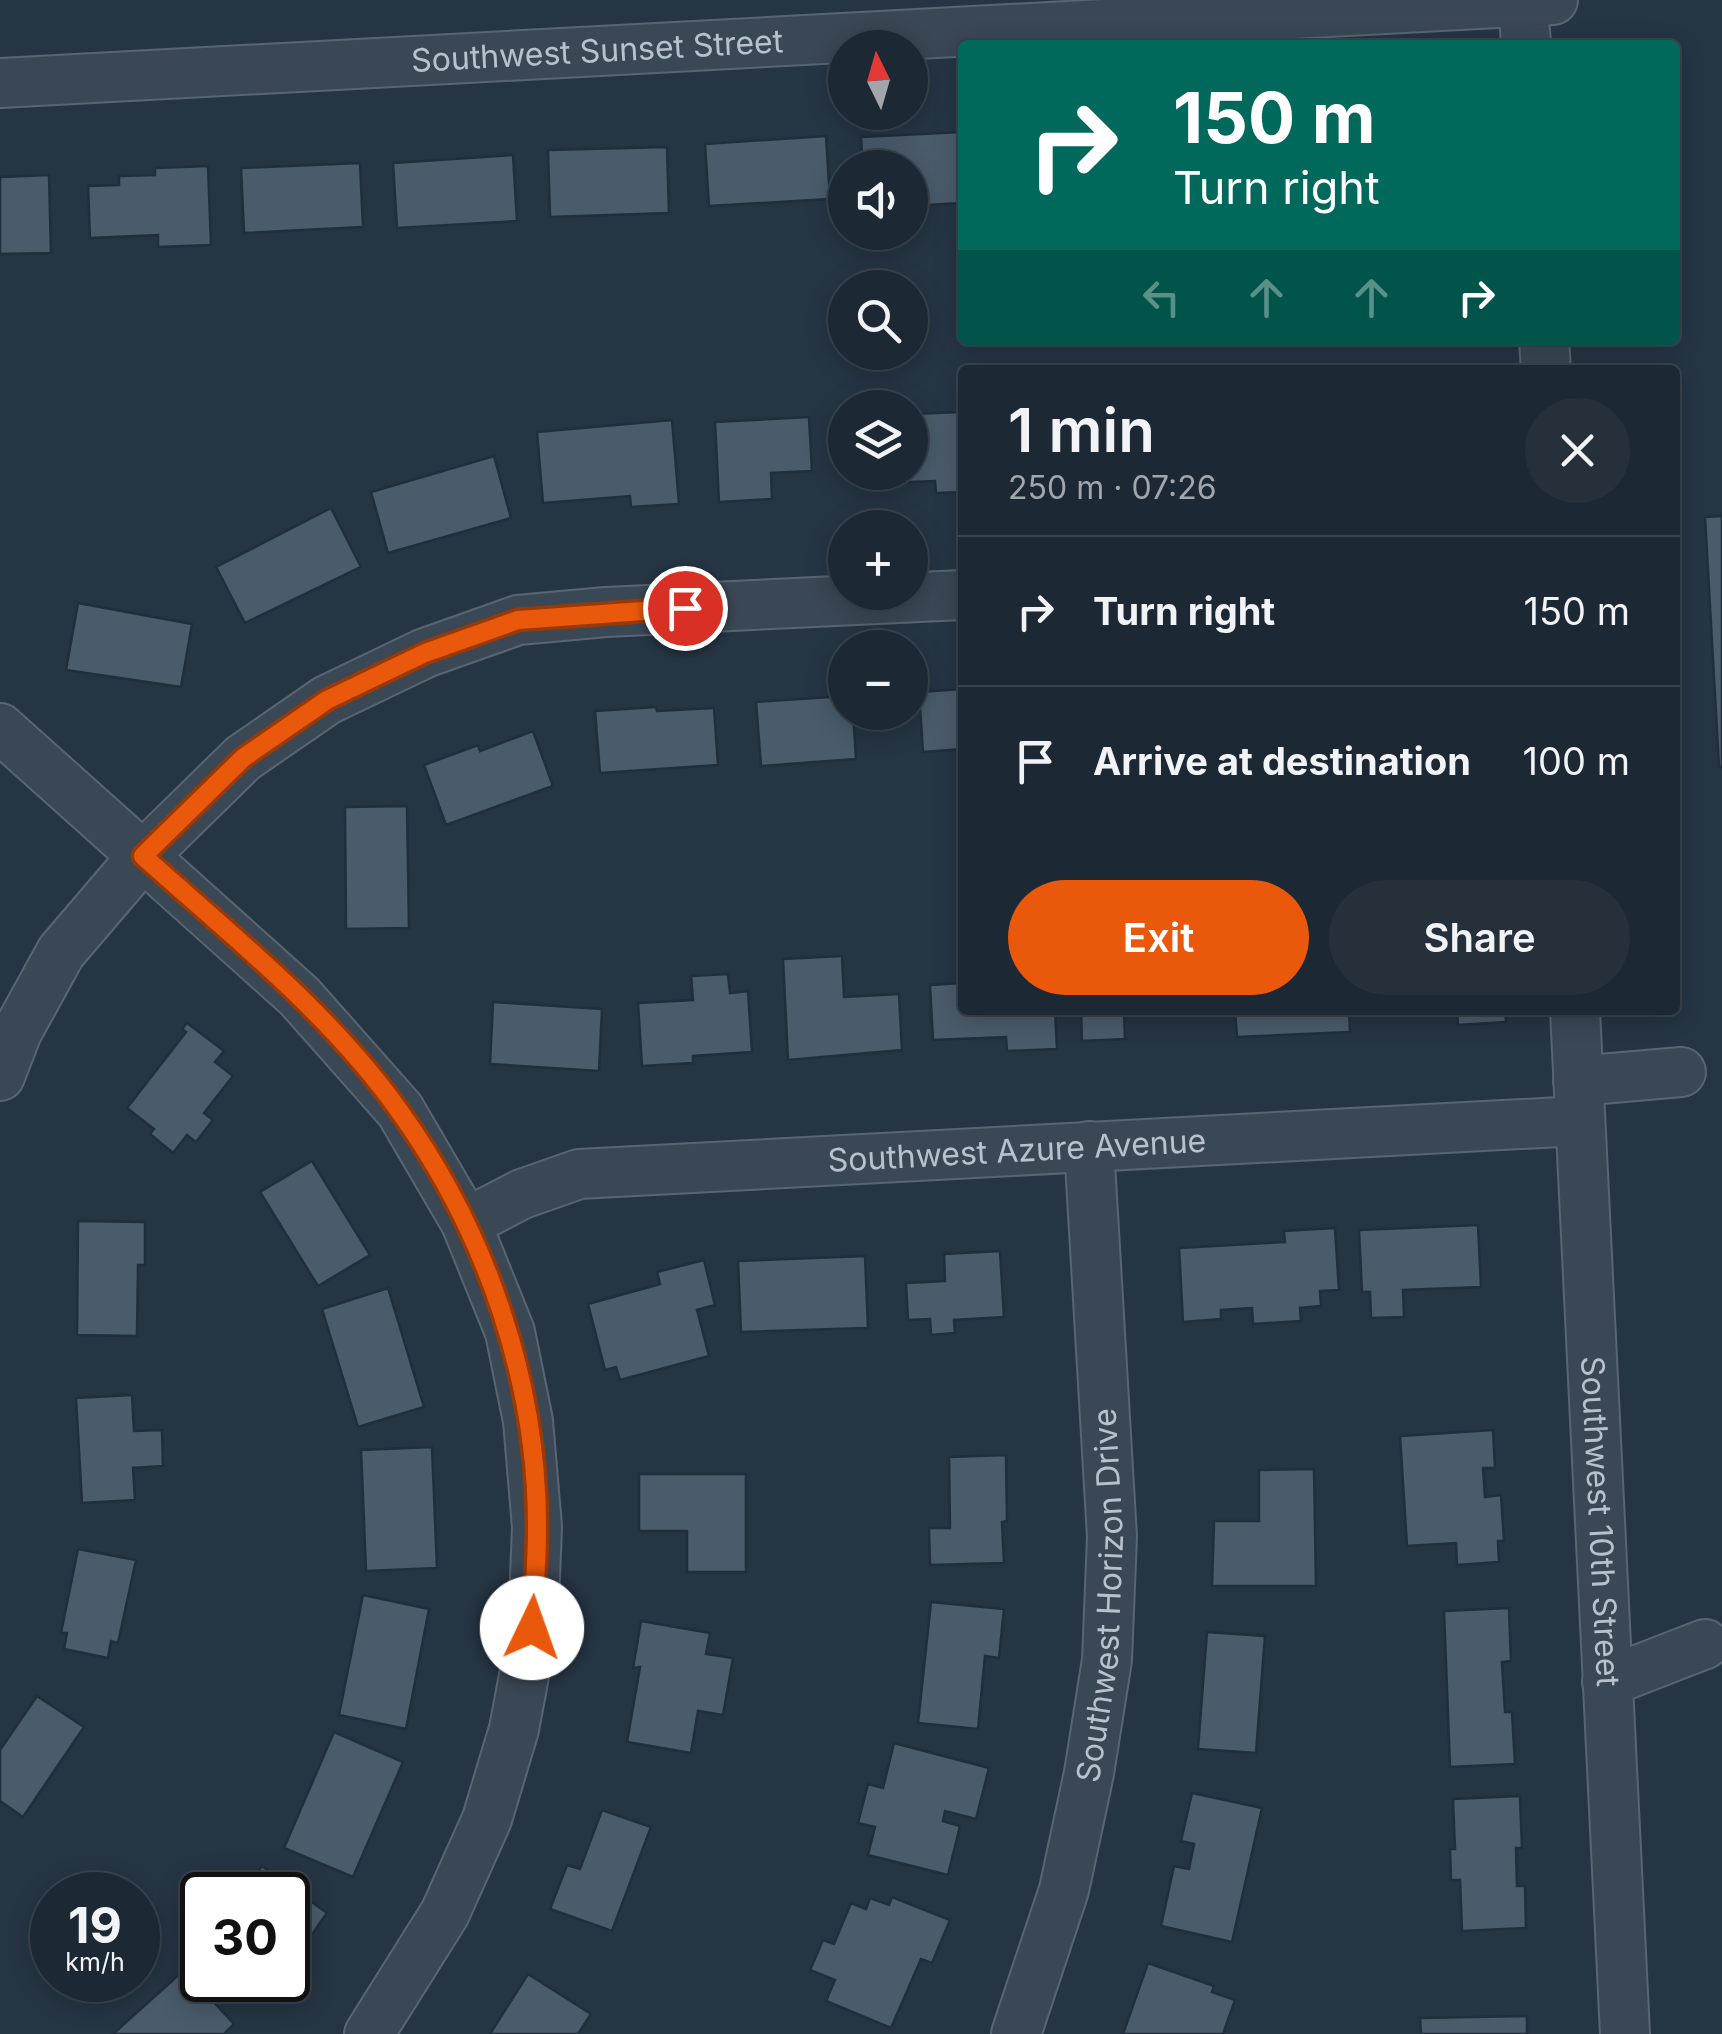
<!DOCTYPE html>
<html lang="en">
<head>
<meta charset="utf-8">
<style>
  body { margin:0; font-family:Inter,sans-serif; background:#25303b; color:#f1f3f6; height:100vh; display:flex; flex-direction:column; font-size:38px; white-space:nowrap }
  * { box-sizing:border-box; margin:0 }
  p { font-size:32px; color:#a0a6ac }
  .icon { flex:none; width:55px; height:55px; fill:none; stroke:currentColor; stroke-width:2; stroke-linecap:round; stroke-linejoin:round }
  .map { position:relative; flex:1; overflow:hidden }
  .details { position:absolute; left:958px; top:365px; width:722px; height:650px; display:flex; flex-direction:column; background:#1c2833; border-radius:10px; box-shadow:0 5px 25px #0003,0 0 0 2px #3a444e }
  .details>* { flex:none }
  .top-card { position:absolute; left:958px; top:40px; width:722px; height:305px; border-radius:10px; box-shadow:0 5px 25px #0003,0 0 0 2px #3a444e; background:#00695c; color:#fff; overflow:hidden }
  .needle { width:65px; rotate:355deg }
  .tools { position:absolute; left:828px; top:30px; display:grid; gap:20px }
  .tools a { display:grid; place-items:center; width:100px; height:100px; border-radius:50%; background:#1c2833; box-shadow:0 5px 25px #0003,0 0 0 2px #3a444e; font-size:50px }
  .speed { position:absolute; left:30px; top:1872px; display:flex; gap:20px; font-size:50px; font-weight:700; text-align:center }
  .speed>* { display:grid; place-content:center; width:130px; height:130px; border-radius:50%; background:#1c2833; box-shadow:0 5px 25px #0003,0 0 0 2px #3a444e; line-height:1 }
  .speed small { font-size:25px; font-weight:400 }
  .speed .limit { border:5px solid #111; border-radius:15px; background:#fff; color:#111 }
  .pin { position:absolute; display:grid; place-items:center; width:85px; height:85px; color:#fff; margin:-42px; border:5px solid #fff; border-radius:50%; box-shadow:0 2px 10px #0007 }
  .me { position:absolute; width:110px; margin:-55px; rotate:3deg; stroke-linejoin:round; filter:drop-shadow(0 0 8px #0008) }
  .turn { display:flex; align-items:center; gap:35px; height:210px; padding:0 50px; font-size:45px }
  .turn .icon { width:130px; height:130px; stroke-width:2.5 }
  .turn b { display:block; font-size:70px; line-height:85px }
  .lanes { display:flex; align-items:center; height:95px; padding:0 50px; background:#0003; justify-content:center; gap:50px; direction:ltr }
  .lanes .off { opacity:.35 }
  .round { display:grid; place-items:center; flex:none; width:105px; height:105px; border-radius:52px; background:#25303b }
  .overview { display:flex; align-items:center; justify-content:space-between; height:170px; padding:0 50px }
  h1 { font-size:60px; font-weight:600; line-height:75px }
  .button { display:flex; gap:20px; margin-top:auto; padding:20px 50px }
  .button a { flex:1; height:115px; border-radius:60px; background:#ea580c; color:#fff; font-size:40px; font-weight:600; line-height:115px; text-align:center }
  .button a+a { background:#25303b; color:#f1f3f6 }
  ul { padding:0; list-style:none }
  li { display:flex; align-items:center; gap:30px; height:150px; padding:0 50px; border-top:2px solid #3a444e }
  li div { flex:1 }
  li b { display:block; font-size:38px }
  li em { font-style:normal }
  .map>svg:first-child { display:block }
  .building { fill:#4a5b6b; stroke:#212e3b; stroke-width:2.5 }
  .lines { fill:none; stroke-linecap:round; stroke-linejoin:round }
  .minor-casing { stroke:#596571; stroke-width:52 }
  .minor { stroke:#3a4754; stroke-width:48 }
  .route-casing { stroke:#983908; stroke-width:25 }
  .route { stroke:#ea580c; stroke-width:18 }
  .labels { text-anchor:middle; stroke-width:8; stroke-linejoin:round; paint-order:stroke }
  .street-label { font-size:32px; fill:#b8c2cd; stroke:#1f2c39 }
</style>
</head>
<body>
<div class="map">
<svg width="1722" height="2034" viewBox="0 0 1722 2034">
  <rect width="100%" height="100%" fill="#263544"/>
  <g class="building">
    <polygon points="962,132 962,203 910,206 910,168 863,168 861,137"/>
    <polygon points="826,136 830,199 709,206 705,144"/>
    <polygon points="667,147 669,213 550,217 548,150"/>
    <polygon points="513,155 517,221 397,228 393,163"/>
    <polygon points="360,163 363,227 244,233 241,168"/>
    <polygon points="208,166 211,245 158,247 158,235 90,238 88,186 119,185 119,176 155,175 155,168"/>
    <polygon points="49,175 51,253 0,254 0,177"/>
    <polygon points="962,412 962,492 936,493 935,481 861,484 860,472 910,472 910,414"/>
    <polygon points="809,417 812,471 771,473 772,499 719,502 715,422"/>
    <polygon points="672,420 679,504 631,507 630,496 543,503 537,432"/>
    <polygon points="494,456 511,518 388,553 371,492"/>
    <polygon points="331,508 361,567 245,623 216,567"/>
    <polygon points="1722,516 1722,767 1719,767 1705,517"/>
    <polygon points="78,603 192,624 181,687 66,670"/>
    <polygon points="962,689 962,749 923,752 919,692"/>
    <polygon points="845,696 845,712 853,712 856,759 761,766 756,702"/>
    <polygon points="656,707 657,711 714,708 718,765 600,773 595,711"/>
    <polygon points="533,731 553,786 446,825 424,765 478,745 480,751"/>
    <polygon points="407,806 409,928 346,929 345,807"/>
    <polygon points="842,956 844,997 899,994 902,1050 788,1060 783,959"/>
    <polygon points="728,974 730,993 748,991 752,1052 693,1056 693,1063 642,1066 638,1003 693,1000 691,976"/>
    <polygon points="962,983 962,1010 1055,1010 1057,1049 1007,1051 1006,1037 933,1040 930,985"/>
    <polygon points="493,1002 602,1009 599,1071 490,1064"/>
    <polygon points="1081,1010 1124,1010 1125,1039 1082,1041"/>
    <polygon points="1235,1010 1349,1010 1350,1032 1237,1037"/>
    <polygon points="1457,1010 1505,1010 1506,1022 1458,1025"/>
    <polygon points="187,1023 224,1051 215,1062 233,1076 204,1113 213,1120 196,1142 187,1135 173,1153 150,1134 154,1129 127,1108 186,1032 182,1029"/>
    <polygon points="312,1161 370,1255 318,1286 260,1192"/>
    <polygon points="78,1221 145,1222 145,1265 138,1265 137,1336 77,1335"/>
    <polygon points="1478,1225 1481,1287 1403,1290 1404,1317 1371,1318 1370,1292 1362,1292 1359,1230"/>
    <polygon points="1335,1228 1339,1290 1320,1291 1321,1306 1300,1308 1301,1321 1253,1324 1252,1308 1221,1310 1221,1319 1183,1322 1179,1248 1285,1242 1284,1231"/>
    <polygon points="1000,1251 1004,1317 954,1320 955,1333 931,1335 930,1319 908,1320 906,1283 945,1281 944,1254"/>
    <polygon points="865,1256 868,1328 741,1332 738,1261"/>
    <polygon points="704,1260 715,1305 697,1310 709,1356 620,1380 616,1367 605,1370 588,1304 660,1284 657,1272"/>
    <polygon points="388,1288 424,1407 358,1427 322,1309"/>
    <polygon points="132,1395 134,1431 162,1430 163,1466 133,1468 135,1500 82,1503 76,1398"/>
    <polygon points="1493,1430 1495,1468 1483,1468 1485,1497 1501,1495 1504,1541 1498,1541 1499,1562 1457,1565 1456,1543 1407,1546 1400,1436"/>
    <polygon points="432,1447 437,1568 366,1571 361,1450"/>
    <polygon points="1006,1455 1007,1521 1002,1522 1004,1563 930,1565 929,1528 950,1528 949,1457"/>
    <polygon points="1314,1469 1316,1586 1212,1586 1214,1521 1259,1521 1259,1470"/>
    <polygon points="639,1474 746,1474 746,1572 687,1572 687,1531 639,1531"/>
    <polygon points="78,1549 136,1560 118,1643 111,1641 108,1658 64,1649 67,1633 61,1633"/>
    <polygon points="363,1595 429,1609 406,1729 339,1715"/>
    <polygon points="931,1602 1004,1609 999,1658 985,1656 978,1729 918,1723"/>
    <polygon points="1509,1608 1511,1661 1502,1662 1505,1712 1512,1712 1515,1764 1450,1767 1444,1611"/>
    <polygon points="641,1621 710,1633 706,1654 733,1658 723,1715 698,1711 691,1753 627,1742 640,1667 633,1668"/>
    <polygon points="1207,1632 1265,1636 1256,1753 1198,1749"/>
    <polygon points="37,1696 84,1727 23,1817 0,1801 0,1750"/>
    <polygon points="334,1732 403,1762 353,1877 284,1848"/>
    <polygon points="894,1743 989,1768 976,1819 945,1811 943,1821 960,1826 948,1875 868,1855 875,1827 858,1823 868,1784 883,1788"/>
    <polygon points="1192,1793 1262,1808 1232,1942 1161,1926 1174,1866 1189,1869 1194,1844 1181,1841"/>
    <polygon points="1520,1796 1522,1848 1516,1848 1517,1886 1525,1886 1526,1928 1462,1931 1460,1880 1451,1880 1450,1849 1455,1849 1453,1799"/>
    <polygon points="602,1810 651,1827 612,1931 550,1909 567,1865 580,1869"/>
    <polygon points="262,1866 327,1913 303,1947 297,1943 288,1956 288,1895 241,1895"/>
    <polygon points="892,1897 950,1920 932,1963 921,1959 891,2028 826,2001 835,1980 810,1970 823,1940 834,1944 851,1903 866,1909 870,1898 889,1905"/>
    <polygon points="1148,1963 1214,1986 1212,1992 1235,2000 1223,2034 1123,2034"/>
    <polygon points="184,1970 234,2024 224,2034 113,2034"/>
    <polygon points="528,1974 591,2014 578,2034 490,2034"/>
    <polygon points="236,1980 270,1980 258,1996"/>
    <polygon points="1527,2016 1527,2034 1421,2034 1420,2018"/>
  </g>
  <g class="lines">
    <g class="minor-casing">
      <g id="minor">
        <polyline points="1523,0 1526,45"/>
        <path id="s1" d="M0,83L1553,0"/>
        <polyline points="1544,340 1546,370"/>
        <polyline points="0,728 299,996 400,1110 466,1223 510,1332 528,1421 537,1527 533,1628 514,1729 487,1819 445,1913 369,2034"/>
        <path id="s2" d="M1575,1010L1625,2034"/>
        <polyline points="0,1076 17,1032 61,952 143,856 243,758 327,700 425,653 518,620 606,612 962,595"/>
        <polyline points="1578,1081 1681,1072"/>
        <path id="s3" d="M466,1223L522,1194L579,1174L1579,1121"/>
        <polyline points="1607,1682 1705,1644"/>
        <path id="s4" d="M1016,2034L1064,1890L1089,1773L1107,1660L1112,1537L1089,1146"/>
      </g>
    </g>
    <use href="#minor" class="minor"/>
  </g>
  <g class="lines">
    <g class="route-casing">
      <path id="route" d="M532,1628C534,1596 537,1563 537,1530C538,1382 486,1232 400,1112C331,1014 232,936 143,856L243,758L327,700L425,653L518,620L685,608"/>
    </g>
    <use href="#route" class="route"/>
  </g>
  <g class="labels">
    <g class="street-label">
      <text dy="11" stroke="none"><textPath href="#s1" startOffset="598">Southwest Sunset Street</textPath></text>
      <text dy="11" stroke="none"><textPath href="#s3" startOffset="562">Southwest Azure Avenue</textPath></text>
      <text dy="11" stroke="none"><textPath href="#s2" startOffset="512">Southwest 10th Street</textPath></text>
      <text dy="11" stroke="none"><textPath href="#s4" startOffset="450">Southwest Horizon Drive</textPath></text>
    </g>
  </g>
</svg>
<div class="tools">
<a><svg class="needle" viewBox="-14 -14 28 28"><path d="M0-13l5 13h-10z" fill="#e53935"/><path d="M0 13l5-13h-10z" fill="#a0a6ac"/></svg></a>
<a><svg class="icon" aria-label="sound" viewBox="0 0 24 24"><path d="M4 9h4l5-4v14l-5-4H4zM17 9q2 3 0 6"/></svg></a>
<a><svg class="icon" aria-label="search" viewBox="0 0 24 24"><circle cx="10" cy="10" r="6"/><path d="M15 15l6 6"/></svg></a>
<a><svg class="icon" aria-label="layers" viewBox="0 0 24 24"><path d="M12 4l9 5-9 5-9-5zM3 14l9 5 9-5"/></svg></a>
<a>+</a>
<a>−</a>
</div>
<div class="speed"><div>19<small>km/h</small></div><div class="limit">30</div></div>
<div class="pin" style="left:685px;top:608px;background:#d93025"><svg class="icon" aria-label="arrive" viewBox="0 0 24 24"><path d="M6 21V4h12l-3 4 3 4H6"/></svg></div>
<svg class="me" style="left:532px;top:1628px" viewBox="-20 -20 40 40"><circle r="19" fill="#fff"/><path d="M0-13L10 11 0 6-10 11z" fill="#ea580c"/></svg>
<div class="top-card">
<div class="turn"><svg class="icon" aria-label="right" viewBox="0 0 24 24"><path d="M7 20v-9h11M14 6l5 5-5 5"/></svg><div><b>150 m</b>Turn right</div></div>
<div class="lanes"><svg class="icon off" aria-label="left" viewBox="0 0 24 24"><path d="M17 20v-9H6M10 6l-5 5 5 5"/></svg><svg class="icon off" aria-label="ahead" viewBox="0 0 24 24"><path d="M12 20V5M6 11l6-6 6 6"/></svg><svg class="icon off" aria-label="ahead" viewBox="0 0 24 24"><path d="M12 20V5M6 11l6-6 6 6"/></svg><svg class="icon" aria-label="right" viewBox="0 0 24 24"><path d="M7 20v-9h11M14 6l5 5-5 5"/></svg></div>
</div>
<section class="details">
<div class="overview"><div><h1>1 min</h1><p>250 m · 07:26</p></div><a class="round"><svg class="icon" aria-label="close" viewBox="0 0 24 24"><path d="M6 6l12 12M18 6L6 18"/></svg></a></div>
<ul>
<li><svg class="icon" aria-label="right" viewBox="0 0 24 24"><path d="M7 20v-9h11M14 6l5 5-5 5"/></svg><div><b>Turn right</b></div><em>150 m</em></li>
<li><svg class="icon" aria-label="arrive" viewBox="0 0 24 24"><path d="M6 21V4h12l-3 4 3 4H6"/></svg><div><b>Arrive at destination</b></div><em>100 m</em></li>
</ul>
<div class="button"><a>Exit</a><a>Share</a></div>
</section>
</div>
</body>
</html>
